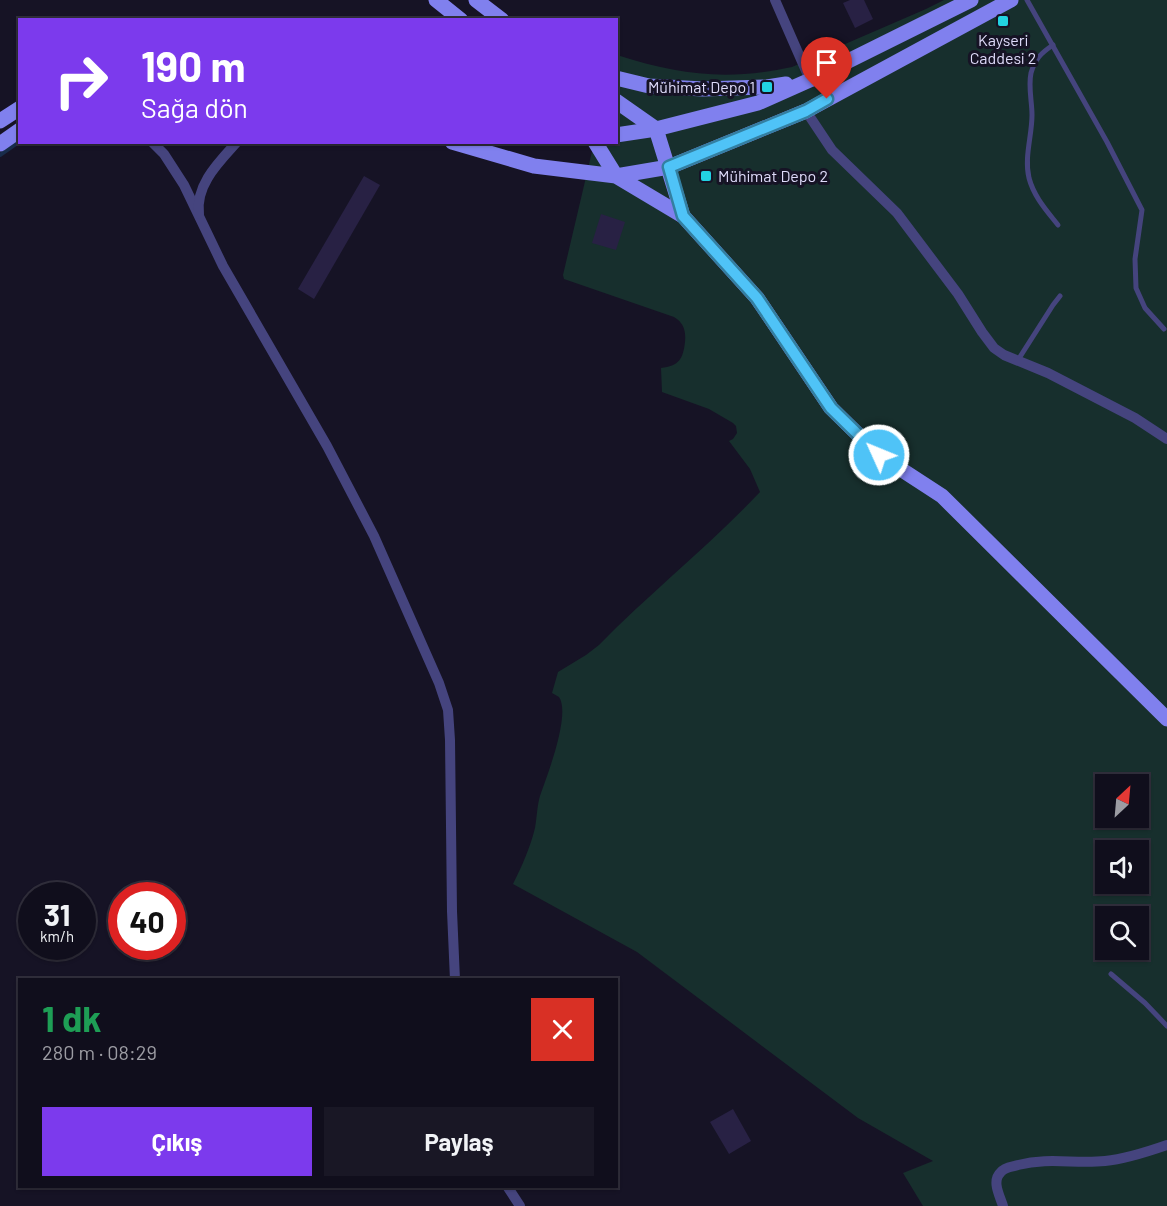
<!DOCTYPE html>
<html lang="tr">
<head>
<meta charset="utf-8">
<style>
  body { margin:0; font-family:Barlow,sans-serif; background:#191725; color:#f1f3f6; height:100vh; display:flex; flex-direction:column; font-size:22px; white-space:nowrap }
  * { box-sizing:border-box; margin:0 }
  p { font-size:20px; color:#9c9ca3 }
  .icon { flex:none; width:33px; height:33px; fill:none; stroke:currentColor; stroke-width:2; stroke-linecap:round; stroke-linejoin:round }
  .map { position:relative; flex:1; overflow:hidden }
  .drawer { position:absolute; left:18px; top:978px; width:600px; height:210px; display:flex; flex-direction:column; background:#100e1c; border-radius:0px; box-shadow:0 2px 4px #0004,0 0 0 2px #302e3b }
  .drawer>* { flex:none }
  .guide { position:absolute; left:18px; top:18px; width:600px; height:126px; border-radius:0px; box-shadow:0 2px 4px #0004,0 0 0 2px #302e3b; background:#7c3aed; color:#fff; overflow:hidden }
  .needle { width:39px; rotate:26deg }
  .buttons { position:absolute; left:1095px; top:774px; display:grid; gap:12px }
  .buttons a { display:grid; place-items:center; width:54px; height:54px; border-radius:0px; background:#100e1c; box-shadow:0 2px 4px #0004,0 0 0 2px #302e3b; font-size:30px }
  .speed { position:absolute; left:18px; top:882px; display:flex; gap:12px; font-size:30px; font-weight:700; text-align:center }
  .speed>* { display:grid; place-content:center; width:78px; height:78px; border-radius:50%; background:#100e1c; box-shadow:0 2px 4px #0004,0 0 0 2px #302e3b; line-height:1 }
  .speed small { font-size:15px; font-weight:400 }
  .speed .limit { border:9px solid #d22; background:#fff; color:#111 }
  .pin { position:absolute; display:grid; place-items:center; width:51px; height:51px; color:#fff; margin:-62px -26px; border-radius:50% 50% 50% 0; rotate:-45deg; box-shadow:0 0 6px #0007 }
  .pin .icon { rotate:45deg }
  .me { position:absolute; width:66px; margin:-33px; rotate:314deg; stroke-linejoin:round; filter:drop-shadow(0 0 4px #0008) }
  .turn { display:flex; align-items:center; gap:21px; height:126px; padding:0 24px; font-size:27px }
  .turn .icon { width:78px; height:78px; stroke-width:2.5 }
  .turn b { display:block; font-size:42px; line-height:51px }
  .round { display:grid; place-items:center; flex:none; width:63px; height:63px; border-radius:0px; background:#191725 }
  .headline { display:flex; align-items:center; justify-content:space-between; height:102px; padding:0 24px }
  h1 { font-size:36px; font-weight:700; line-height:45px; color:#1e9e55 }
  .action { display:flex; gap:12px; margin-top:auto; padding:12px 24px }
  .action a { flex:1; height:69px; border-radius:0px; background:#7c3aed; color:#fff; font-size:24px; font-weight:700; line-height:69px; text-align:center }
  .action a+a { background:#191725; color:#f1f3f6 }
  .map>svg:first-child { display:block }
  .green { fill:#172f2d; fill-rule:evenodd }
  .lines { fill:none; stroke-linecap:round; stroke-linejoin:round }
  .stream { stroke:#182c4a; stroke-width:4 }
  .building { fill:#282144 }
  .lane { stroke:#45447e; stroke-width:5 }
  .street { stroke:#45447e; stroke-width:10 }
  .secondary { stroke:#8080ee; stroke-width:15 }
  .route-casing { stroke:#337fa1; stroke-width:15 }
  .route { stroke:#4fc3f7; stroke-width:10 }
  .poi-dot { fill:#22d2e1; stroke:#161325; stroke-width:2 }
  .labels { text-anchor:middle; stroke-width:6; stroke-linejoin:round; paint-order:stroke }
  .poi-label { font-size:16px; fill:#dfdcfa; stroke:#161325 }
</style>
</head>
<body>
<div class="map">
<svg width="1167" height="1206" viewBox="0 0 1167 1206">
  <rect width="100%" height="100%" fill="#161325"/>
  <path class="green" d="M944,0H1167V1206H923L903,1173L933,1161L858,1118L637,952L513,884C522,866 530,848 535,828C537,817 537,806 540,796C547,776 571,714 559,697L552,693L558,672L586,655L599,645C651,592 709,546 760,492L750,469L729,441L733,439L737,433L736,426L733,423L709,409L662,392L661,368C679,366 683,359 685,342C686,331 684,323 674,317L564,279L563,275L594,143L616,142L617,55C680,75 726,81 792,67L926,9ZM1106,784H1138V818H1106ZM1106,850H1138V884H1106ZM1106,916H1138V950H1106Z"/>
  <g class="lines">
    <polyline class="stream" points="0,155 20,141"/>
  </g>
  <g class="building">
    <polygon points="850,0 864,0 873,19 855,28 843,3"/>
    <polygon points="364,176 380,185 314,299 298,289"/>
    <polygon points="601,214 625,222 616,250 592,243"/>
    <polygon points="733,1109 751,1141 729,1154 710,1122"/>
  </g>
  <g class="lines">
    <g class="lane">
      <polyline points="1027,0 1107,142 1142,210 1135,259 1136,288 1145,308 1164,329"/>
      <path d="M1053,45C1041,53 1035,59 1031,73C1028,87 1032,101 1032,115C1032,136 1024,157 1029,178C1034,197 1047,211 1058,225"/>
      <polyline points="1018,360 1053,305 1060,296"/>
      <polyline points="1111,974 1145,1003 1167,1026"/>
    </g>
    <g class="street">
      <polyline points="775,0 810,80"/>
      <polyline points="806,111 832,150 897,213 958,294 982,332 994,348 1004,355 1048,373 1135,418 1167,439"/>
      <polyline points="152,142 164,154 184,185 223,266 327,446 374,536 439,683 448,710 450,740 452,911 455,980"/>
      <path d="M199,214C195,185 219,162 237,142"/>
      <polyline points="507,1186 520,1206"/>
      <path d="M1003,1206C1000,1196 991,1181 1001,1172C1005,1167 1012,1167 1018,1165C1049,1157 1074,1164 1105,1161C1126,1159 1147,1152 1167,1145"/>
    </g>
    <g class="secondary">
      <polyline points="436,0 461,20"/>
      <polyline points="476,0 502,20"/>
      <polyline points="616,78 649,86 703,89 767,87 786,84"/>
      <polyline points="616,101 656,129 758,103 810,80 971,0"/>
      <polyline points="0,121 20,108"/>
      <polyline points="616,135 656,129 683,216"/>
      <polyline points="452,142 534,166 616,176 683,216 757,298 831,408 879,455 942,496 1167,719"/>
      <polyline points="595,142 616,176 669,167 806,111 1011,0"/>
      <polyline points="0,144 20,130"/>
    </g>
  </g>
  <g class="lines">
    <g class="route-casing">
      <polyline id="route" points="827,99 806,111 669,167 683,216 757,298 831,408 879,455"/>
    </g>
    <use href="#route" class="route"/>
  </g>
  <g class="poi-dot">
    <rect x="997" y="15" width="12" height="12" rx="3"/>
    <rect x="761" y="81" width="12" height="12" rx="3"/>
    <rect x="700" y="170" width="12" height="12" rx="3"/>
  </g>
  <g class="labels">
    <g class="poi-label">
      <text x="1003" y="46">Kayseri<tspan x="1003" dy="18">Caddesi 2</tspan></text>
      <text x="755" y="93" text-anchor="end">Mühimat Depo 1</text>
      <text x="718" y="182" text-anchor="start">Mühimat Depo 2</text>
    </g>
  </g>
</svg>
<div class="buttons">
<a><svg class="needle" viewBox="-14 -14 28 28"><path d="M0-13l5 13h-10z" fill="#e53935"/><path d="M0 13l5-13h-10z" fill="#9c9ca3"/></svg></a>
<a><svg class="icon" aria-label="sound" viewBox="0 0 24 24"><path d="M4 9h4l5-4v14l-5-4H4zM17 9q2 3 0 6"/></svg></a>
<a><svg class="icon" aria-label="search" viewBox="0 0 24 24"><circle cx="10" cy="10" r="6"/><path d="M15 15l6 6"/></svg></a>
</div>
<div class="speed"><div>31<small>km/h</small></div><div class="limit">40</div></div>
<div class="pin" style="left:827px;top:99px;background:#d93025"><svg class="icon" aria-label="arrive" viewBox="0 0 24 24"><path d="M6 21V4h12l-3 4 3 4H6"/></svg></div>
<svg class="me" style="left:879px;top:455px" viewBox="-20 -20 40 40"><circle r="17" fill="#4fc3f7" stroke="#fff" stroke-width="3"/><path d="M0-11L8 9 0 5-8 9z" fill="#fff"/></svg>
<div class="guide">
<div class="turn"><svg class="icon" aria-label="right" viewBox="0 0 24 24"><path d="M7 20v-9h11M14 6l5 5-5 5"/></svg><div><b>190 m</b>Sağa dön</div></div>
</div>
<section class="drawer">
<div class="headline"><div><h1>1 dk</h1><p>280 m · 08:29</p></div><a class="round" style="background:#d93025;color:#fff"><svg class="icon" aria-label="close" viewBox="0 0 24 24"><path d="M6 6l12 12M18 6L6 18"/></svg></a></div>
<div class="action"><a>Çıkış</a><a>Paylaş</a></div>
</section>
</div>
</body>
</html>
